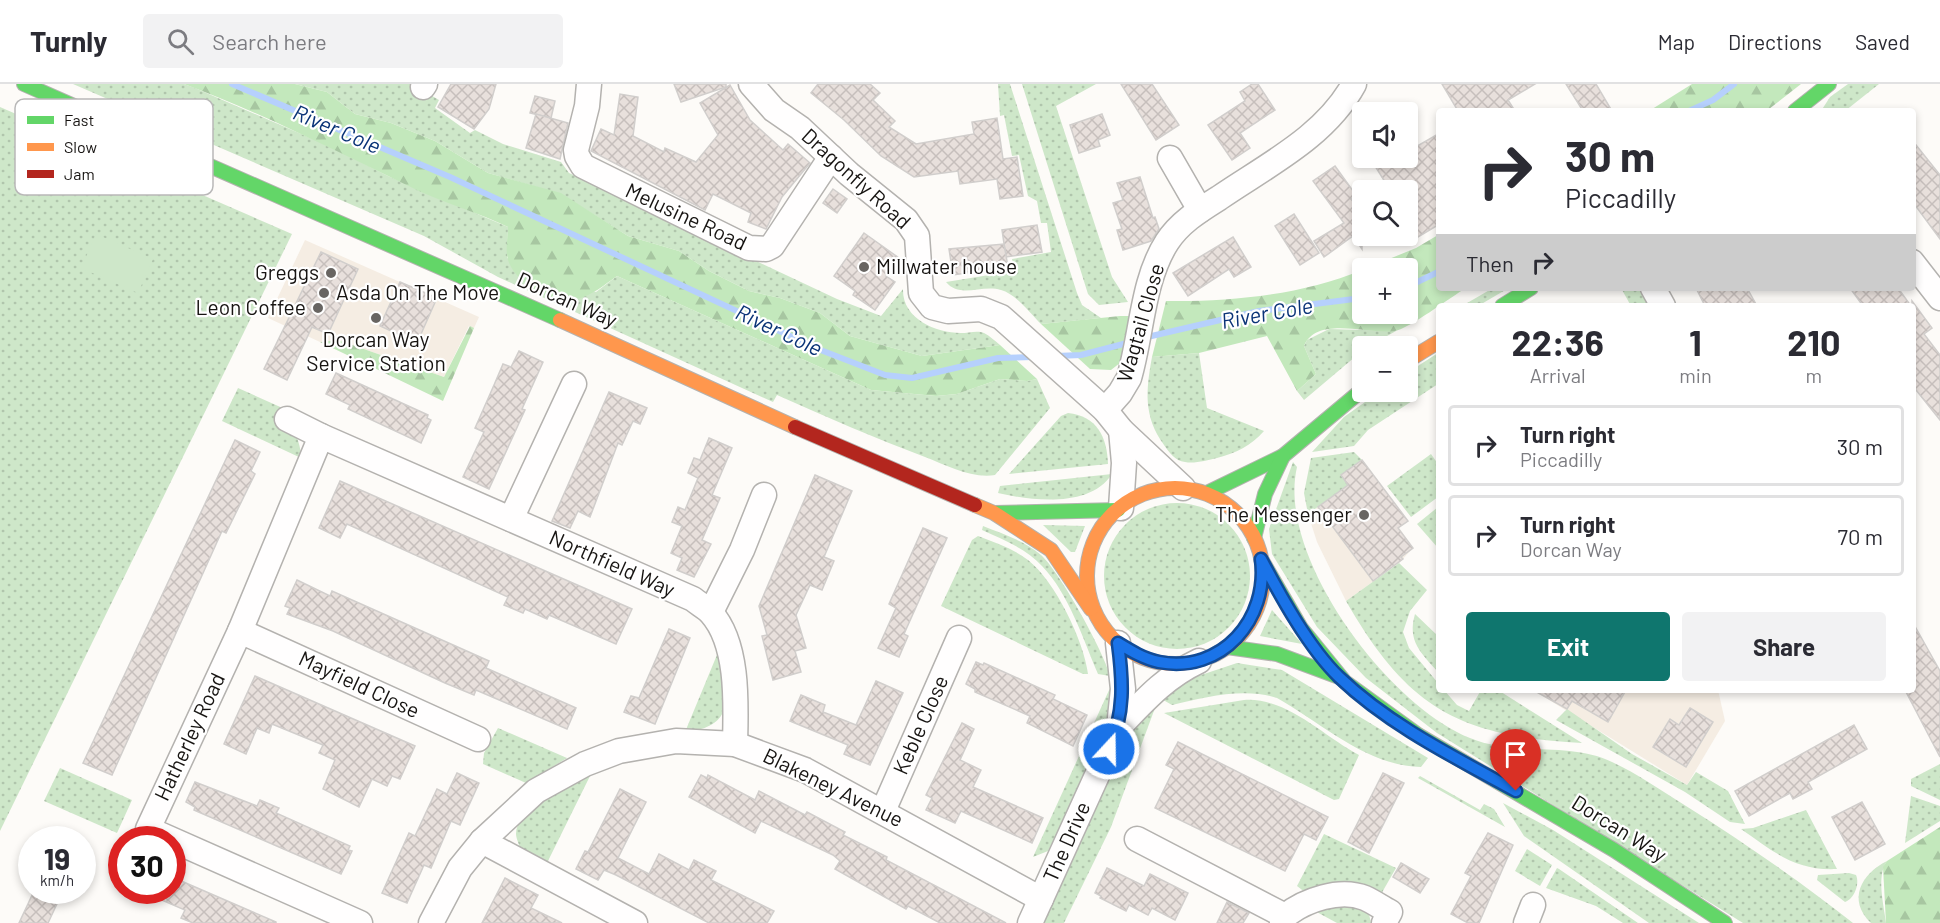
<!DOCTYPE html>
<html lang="en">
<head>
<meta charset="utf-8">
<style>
  body { margin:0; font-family:Barlow,sans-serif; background:#f2f2f3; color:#2b2b33; height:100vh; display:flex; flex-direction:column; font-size:22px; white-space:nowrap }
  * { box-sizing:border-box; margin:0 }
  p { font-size:20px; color:#7c7c81 }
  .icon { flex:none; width:33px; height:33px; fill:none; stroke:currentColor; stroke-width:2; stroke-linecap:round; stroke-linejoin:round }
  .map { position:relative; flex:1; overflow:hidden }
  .sheet { position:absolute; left:1436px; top:219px; width:480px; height:390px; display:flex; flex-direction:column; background:#fff; border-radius:6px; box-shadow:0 3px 9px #0003 }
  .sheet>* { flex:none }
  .guide { position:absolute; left:1436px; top:24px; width:480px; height:183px; border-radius:6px; box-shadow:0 3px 9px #0003; background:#fff; color:#2b2b33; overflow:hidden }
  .controls { position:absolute; left:1352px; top:18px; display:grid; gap:12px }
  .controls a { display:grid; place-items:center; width:66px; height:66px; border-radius:6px; background:#fff; box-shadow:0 3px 9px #0003; font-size:30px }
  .speed { position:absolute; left:18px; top:742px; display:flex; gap:12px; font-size:30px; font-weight:700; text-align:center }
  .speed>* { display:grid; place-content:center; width:78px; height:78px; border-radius:50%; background:#fff; box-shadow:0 3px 9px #0003; line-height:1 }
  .speed small { font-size:15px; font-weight:400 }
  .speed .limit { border:9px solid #d22; background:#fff; color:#111 }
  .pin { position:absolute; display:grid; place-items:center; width:51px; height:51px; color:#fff; margin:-62px -26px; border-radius:50% 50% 50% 0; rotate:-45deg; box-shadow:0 0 6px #0007 }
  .pin .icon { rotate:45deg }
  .me { position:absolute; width:66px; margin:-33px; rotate:21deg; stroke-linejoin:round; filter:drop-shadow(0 0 4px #0008) }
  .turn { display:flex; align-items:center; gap:21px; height:126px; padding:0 30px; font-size:27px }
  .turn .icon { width:78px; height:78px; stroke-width:2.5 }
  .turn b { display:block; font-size:42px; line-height:51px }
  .then { display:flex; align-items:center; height:57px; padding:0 30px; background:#0003; gap:12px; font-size:22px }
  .eta { display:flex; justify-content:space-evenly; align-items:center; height:102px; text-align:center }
  .eta b { font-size:36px; font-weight:700; line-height:42px }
  .action { display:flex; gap:12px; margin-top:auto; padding:12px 30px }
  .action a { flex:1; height:69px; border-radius:6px; background:#0f766e; color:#fff; font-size:24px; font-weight:700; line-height:69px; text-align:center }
  .action a+a { background:#f2f2f3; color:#2b2b33 }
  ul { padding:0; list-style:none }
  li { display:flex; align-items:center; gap:18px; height:81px; margin:0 12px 9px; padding:0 18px; border:3px solid #e1e1e2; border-radius:6px }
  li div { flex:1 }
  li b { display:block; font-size:22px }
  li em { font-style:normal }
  header { display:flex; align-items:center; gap:36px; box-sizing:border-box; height:84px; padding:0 30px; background:#fff; border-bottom:2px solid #e1e1e2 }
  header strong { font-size:28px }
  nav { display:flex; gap:33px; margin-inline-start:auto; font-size:21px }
  .search { width:420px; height:54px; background:#f2f2f3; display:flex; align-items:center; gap:15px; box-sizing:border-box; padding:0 21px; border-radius:6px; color:#7c7c81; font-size:22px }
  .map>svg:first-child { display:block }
  .built { fill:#f5ede3 }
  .green { fill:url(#green-dots) }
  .forest { fill:url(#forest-firs) }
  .pitch { fill:#cee7c9 }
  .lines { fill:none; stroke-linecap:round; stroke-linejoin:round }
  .stream { stroke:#b6d0fd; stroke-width:6 }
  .building { fill:url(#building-cross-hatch); stroke:#d1cecc; stroke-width:1.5 }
  .street-casing { stroke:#b4b2af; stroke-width:27 }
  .fast-casing { stroke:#b4b2af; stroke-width:16 }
  .slow-casing { stroke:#b4b2af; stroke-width:16 }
  .jam-casing { stroke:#b4b2af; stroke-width:16 }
  .street { stroke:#fffefe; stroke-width:24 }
  .fast { stroke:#63d668; stroke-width:14 }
  .slow { stroke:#ff974d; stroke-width:14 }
  .jam { stroke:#b3261e; stroke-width:14 }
  .route-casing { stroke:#114b97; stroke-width:15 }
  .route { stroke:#1a73e8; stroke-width:10 }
  .poi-dot { fill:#686562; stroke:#fff; stroke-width:2 }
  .labels { text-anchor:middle; stroke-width:4.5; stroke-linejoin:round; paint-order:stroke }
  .street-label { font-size:21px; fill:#171412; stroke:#fff }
  .poi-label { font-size:21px; fill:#171412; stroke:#fff; text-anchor:end }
  .water-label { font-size:22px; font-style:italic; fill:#0a3377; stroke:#fff }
  .key { fill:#fff; stroke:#b9b8b8; stroke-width:1.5 }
  .key-label { font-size:16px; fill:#171412 }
</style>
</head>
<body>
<header>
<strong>Turnly</strong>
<div class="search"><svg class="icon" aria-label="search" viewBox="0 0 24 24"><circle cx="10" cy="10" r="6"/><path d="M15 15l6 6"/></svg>Search here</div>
<nav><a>Map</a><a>Directions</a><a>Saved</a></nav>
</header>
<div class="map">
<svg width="1940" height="839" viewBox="0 0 1940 839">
  <defs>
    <pattern id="green-dots" width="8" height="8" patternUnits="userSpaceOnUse" patternTransform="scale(1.5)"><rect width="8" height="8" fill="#cee7c9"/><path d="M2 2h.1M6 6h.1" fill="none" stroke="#b0c5ac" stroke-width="1.8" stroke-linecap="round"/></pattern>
    <pattern id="forest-firs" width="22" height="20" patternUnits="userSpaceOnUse" patternTransform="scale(1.5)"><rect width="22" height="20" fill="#c3e8bc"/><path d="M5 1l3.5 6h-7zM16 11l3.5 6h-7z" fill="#a7c6a1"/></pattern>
    <pattern id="building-cross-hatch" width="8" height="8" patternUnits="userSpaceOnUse" patternTransform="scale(1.5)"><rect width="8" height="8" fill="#e8e0dc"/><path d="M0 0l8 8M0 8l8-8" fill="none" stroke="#c6bfbc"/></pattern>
  </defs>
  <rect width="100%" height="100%" fill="#fdfbf8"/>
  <g class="built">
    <polygon points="305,156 479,233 474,244 469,242 444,293 338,256 320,258 268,234"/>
    <polygon points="1362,376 1408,437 1399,444 1413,464 1399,479 1346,517 1317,458 1308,430 1348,401 1341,391"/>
    <polygon points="1533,606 1718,606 1725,637 1687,701"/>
  </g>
  <g class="green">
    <path d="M73,0H184L195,4L329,62L388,92L508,143L507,174L596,208L617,192L871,306L936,312L957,310L1000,295L1027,297L1037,295L1050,324L995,391C972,395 946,381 925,373C875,354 826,333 777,311L773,318L498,193L424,152Z"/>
    <path d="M295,0H412L439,16L435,24L470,49L475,46L503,60L561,78L569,89L837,215L881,232L903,205C902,234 935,249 961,249C968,249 978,246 984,249C990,252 995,257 1000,261L922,272L850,252L820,229L780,214L749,207L709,187L679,167L628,152L561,110L488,89L435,57L391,39L355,30L327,8Z"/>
    <path d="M998,0H1010L1077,209L1082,221L1101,234L1041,240C1030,229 1016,210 1001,206C982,200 960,215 946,198L1014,187L1012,175L1051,168L1047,139H1041L1037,117L1028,112L1019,71L1012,72L1004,31L1000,32Z"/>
    <polygon points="1022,0 1096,0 1056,22 1112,193 1128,218 1099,221 1088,210"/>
    <polygon points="1848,0 1879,0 1845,27 1821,27 1830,13"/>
    <polygon points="0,23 292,150 0,747"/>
    <polygon points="1493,204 1507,205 1478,222 1462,222"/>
    <polygon points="1621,204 1643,204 1653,222 1631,222"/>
    <polygon points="1329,245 1396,247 1369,262 1362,262 1362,267 1304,316 1297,307 1316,290 1304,262 1307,256"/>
    <path d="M1199,269L1207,324L1264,347C1251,362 1236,369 1217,374C1207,376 1195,380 1185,378C1175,377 1169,368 1164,361C1143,332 1146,306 1152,273Z"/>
    <polygon points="1438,269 1438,300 1368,346 1354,362 1312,368 1344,333 1379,308 1407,308 1407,289"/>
    <path d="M238,304L287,326C291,341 302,360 301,374L222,337Z"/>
    <path d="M1068,329C1097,332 1107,353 1108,380L1009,390L1061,332Z"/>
    <polygon points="1354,368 1362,376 1342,391 1348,401 1308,430 1304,409 1311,374"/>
    <polygon points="1431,370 1438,380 1438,413 1411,433 1387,402"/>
    <path d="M1293,378L1297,383C1276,473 1389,622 1470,654C1515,673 1570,657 1612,678C1638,690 1662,707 1686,722C1743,758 1800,797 1853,839H1743L1437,649L1366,594L1317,543L1272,470L1269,445Z"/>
    <path d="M1112,390C1090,424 1032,417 998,409L1000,402Z"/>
    <circle cx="1177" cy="492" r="73"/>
    <polygon points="1438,423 1438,464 1417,440"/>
    <polygon points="1043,441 1085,442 1075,468 1071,468"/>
    <path d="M983,442C1003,450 1025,457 1041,471C1060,488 1104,568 1110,592L1098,590C1083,555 1069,510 1042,482C1027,465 1002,455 982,446Z"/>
    <path d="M978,452C996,459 1014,465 1028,476C1055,497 1084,557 1088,590H1083L941,522L972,456Z"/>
    <path d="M1399,479L1427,506L1410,527L1403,548L1409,564L1438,599V606H1444L1457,621L1469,627L1481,606H1498L1582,659C1459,652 1408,625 1346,517Z"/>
    <polygon points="1272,526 1302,560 1260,552"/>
    <path d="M1415,530L1438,552V588C1421,569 1407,557 1415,530Z"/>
    <path d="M719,566C725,608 741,642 685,648Z"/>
    <path d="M1237,579L1282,586L1428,674L1421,683C1367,682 1323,640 1277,614C1245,603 1204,613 1172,621L1158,613L1192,594Z"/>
    <polygon points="1110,604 1111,621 1083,699 1048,767 1033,773"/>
    <path d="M1244,616C1287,613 1323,652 1359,671L1339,715L1334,716L1164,629Z"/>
    <polygon points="1151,620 1155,624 1111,743 1064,839 1041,839 1132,645"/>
    <polygon points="1567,625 1632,670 1687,701 1696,688 1728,707 1745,740 1730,738 1685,708 1556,636"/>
    <polygon points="498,644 567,674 526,699 483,680 484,669"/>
    <polygon points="1940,680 1940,716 1911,702 1911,695"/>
    <polygon points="60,684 132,716 117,749 44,717"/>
    <path d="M587,689L590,692L547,779L520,764C519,760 516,754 516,750C516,724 567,702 587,689Z"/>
    <polygon points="1420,692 1480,726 1484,720 1494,725 1505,743 1418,694"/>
    <polygon points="1911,712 1940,722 1940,737 1905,759"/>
    <polygon points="1503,719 1553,746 1699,839 1649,839 1524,752"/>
    <path d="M1806,726L1837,785C1795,787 1774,768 1741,745L1753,744Z"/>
    <polygon points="1324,750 1396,784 1380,812 1306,809 1297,802"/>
    <polygon points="1527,765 1552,781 1540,802 1515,787"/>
    <path d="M1887,777C1876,792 1884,821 1886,839H1871C1847,816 1861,790 1887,777Z"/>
    <polygon points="1557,784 1559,785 1638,839 1623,839 1596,822 1546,804"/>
    <path d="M1849,789L1856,791C1860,800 1854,815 1845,818L1817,796L1818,791Z"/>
    <polygon points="1333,820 1368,826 1371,839 1337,839 1313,826"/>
  </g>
  <g class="forest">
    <path d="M184,0H295L327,8L355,30L391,39L435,57L488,89L561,109L628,152L679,167L709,187L749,207L780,214L820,229L850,252L922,272L1000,261L1037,295L1027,297L1000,295L957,310L936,312L871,306L617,192C604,201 593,211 577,215C553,222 515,199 508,176C505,166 508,153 508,143C479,129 448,120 419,107C341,70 265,30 184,0Z"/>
    <polygon points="1692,0 1801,0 1769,25 1649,27"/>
    <path d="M1438,151V204H1466C1451,213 1408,245 1395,247C1369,251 1317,231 1304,262L1316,290L1297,307L1267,252L1199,269L1152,273L1166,217C1230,218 1302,211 1362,186V230H1407V184H1367L1416,164Z"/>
    <polygon points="1120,232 1133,232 1125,275 1111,286 1090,285 1041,240"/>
    <polygon points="470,242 474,244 443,317 320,258 338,256 444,293"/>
    <polygon points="1940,743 1940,839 1886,839 1883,783 1887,777"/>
  </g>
  <polygon class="pitch" points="96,150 153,175 138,209 81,184"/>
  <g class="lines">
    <g class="stream">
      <polyline points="232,0 450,93 818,265 885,291 912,294 998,274 1033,273"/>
      <polyline points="1689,27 1713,16 1734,0"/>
      <polyline points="1407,203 1438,188"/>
      <polyline points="1143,254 1259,227 1362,214"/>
      <polyline points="1056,272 1081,271 1131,258"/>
    </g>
  </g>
  <g class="building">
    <polygon points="451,0 496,0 489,25 474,45 438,23"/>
    <polygon points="674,0 726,0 726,3 681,18"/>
    <polygon points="818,0 870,0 880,9 873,16 895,37 889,43 916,60 974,50 972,38 997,34 1003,75 1017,73 1023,112 1000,115 997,95 960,100 958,87 914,93 881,72 844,36 811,9"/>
    <polygon points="1121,0 1152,0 1179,41 1156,56"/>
    <polygon points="1252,0 1258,0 1275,26 1240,49 1250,64 1232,76 1208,41 1245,17 1240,8"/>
    <polygon points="1442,0 1535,0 1508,16 1515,27 1458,27"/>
    <polygon points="1566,0 1596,0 1612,27 1583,27"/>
    <polygon points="730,1 750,36 783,66 788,60 810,79 782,113 766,145 748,138 751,129 713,110 705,126 591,67 601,45 614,51 620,10 638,13 633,52 664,68 665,64 696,78 718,51 700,19"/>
    <polygon points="535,12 555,17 551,34 530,29"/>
    <polygon points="536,30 568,39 560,75 526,64"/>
    <polygon points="1102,30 1110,51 1098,56 1100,62 1079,69 1070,41"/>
    <polygon points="1438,50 1438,141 1418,153 1407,136 1407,106 1390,106 1370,74 1407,74 1407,68"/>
    <polygon points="1912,56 1940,91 1940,155 1912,117"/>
    <polygon points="1335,82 1356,111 1351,115 1362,128 1362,165 1353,152 1324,173 1314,157 1344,139 1313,97"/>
    <polygon points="1140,93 1153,134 1155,133 1159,145 1151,157 1123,166 1117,146 1122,145 1113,119 1123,116 1117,99"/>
    <polygon points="833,105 847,115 837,129 823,119"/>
    <polygon points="1294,130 1319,169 1300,181 1275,142"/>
    <polygon points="1037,141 1042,168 1006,173 1002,146"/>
    <polygon points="864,149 899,174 886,192 895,198 875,226 853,211 855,207 834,192"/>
    <polygon points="1233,153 1251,183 1234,193 1229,185 1188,212 1173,189"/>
    <polygon points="1004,160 1008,183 953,191 949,165"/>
    <polygon points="321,168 358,185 328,250 312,243 287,296 264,285"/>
    <polygon points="400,198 437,214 417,259 380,242"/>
    <polygon points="1696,204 1747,204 1757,222 1705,222"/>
    <polygon points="1850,204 1898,204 1911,222 1863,222"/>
    <polygon points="1912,217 1932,244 1924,250 1940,271 1940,336 1912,301"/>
    <polygon points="519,267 543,278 522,325 525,326 489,405 463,393 484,348 475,344 494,301 503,280 511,283"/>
    <polygon points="336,289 428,331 427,334 431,336 421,359 348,325 350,321 326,310"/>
    <polygon points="609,308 647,324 640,340 633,337 622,361 618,359 590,433 578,427 570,444 552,437"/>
    <polygon points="709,354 732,364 712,411 720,414 702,456 711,460 694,493 677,486 682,474 671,469 682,442 672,438 678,423 685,426 698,394 688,389 694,374 700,376"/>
    <polygon points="235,356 260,368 251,387 255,390 226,449 222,447 112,691 83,679"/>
    <polygon points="1362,376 1408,437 1398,444 1413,464 1401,473 1403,475 1373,497 1318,423 1348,401 1341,391"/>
    <polygon points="815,391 852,407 824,473 834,477 822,506 810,501 796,531 806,564 795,567 801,588 773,596 762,552 767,551 759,522"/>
    <polygon points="340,397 632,525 616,560 549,531 547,535 525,525 523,529 504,521 508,513 347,440 340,454 319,444"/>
    <polygon points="923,444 947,454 904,550 908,552 899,573 878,564 896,524 889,520"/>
    <polygon points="297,496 330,512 332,507 489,577 486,584 576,624 567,645 476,606 474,611 445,599 333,547 287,530 290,524 285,522"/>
    <polygon points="1912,537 1940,587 1940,673 1905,606 1912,606"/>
    <polygon points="669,545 690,554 655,640 624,628 631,612 639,614"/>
    <polygon points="976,578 983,581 984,579 1055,611 1053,615 1087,631 1073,662 1027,639 1030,632 975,608 975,605 966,600"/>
    <polygon points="255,592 415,662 400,695 392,692 387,702 372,695 359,723 323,705 335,676 319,669 323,661 272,640 269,649 257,644 246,670 224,660"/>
    <polygon points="876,597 903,609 870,681 844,670 848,661 790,637 801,611 825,621 823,628 856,641"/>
    <polygon points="1533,606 1626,606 1608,638 1572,617 1567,625"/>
    <polygon points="1690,624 1713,638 1686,683 1653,663 1670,635 1679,641"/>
    <polygon points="962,639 974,645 960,676 981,686 973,703 1043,734 1032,759 961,727 955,739 926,726 932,714 926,711"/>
    <polygon points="1854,641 1867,665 1808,698 1812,705 1793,715 1790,709 1749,732 1735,707"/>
    <polygon points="1178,658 1328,733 1316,756 1304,750 1285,787 1155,724 1174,685 1166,681"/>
    <polygon points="457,689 479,699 460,741 451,737 431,784 424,781 407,819 382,809 409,749 415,752 437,705 447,710"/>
    <polygon points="1383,689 1404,699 1369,769 1348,758"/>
    <polygon points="701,691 707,694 708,691 755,716 759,707 805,731 807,728 845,748 843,751 887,773 886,776 1006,839 940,839 908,822 906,825 835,785 840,777 833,771 761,737 755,749 689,713"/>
    <polygon points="195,698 257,722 260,716 279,724 276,729 350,762 348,766 352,767 341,790 194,726 195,723 186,718"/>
    <polygon points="620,705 646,718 618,774 649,790 659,770 689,786 694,776 716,787 711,796 774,827 767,839 709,839 616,791 604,786 598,796 576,785 585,767 588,768"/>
    <polygon points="1862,718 1885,760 1855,776 1832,733"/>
    <polygon points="1488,749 1513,761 1479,839 1468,839 1451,830 1471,792 1465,789"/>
    <polygon points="1401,779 1429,795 1420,809 1393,793"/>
    <polygon points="1107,784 1144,802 1150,790 1188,809 1175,836 1152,824 1148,831 1129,821 1126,827 1100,814 1101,812 1095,809"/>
    <polygon points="172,793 276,838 276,839 193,839 181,834 185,826 141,807 172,807"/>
    <polygon points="505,794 538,811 531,824 562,839 482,839"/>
    <polygon points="34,807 63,807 48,839 19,839"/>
    <polygon points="1227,818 1249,829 1243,839 1217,839"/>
  </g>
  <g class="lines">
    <g class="street-casing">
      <g id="street">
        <polyline points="589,0 587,22 576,66 577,72 583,82 749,164 766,165 772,162 831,73"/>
        <polyline points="751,0 774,26 800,44 849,90 906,136 917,152 921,209 932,223 948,227 981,225 1001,233 1105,326 1121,346 1183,404"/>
        <polyline points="423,3 425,0"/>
        <polyline points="1170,74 1200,126"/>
        <polyline points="1912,178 1940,214"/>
        <polyline points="1653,204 1663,222"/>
        <path d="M1105,326L1120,309L1129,294C1142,250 1142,197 1167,158C1180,138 1200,126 1219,114C1267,81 1325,53 1354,0"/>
        <polyline points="287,335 321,352"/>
        <polyline points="1121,424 1124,379 1121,346"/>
        <polyline points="511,435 574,300"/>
        <polyline points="711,528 742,466 764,411"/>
        <polyline points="240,547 478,655"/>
        <path d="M1119,643C1144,617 1165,593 1199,577"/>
        <polyline points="883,727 959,554"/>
        <polyline points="1137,755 1285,832 1282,839"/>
        <polyline points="482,757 635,839"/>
        <path d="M1285,832C1305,816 1340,804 1365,814C1374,818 1382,824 1390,828L1384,839"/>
        <path d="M360,839L148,745L240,547L321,352L693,515C699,520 707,524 711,529C739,560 736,621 735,660"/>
        <polyline points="431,839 460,784 482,757 536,707 585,680 619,667 676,657 735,660 805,686 1041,815"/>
        <polyline points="1030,839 1119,643 1123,605 1118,559"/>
        <polyline points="1526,839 1533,821"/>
      </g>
    </g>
    <g class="fast-casing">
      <g id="fast">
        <polyline points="24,0 560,236"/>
        <polyline points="1795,27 1829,0"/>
        <polyline points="1502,222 1531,204"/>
        <polyline points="1207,409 1283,372 1362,306"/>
        <polyline points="995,429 1118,426"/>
        <polyline points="1254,454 1265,410 1283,372"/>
        <polyline points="1261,475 1301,544 1345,598 1418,651 1614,766 1725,839"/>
        <polyline points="1227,563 1277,570 1339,593"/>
      </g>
    </g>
    <g class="slow-casing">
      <g id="slow">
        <polyline points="560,236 795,343"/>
        <polyline points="1407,277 1438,258"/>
        <circle cx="1175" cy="492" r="88"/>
        <polyline points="975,421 994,429 1051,466 1091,525"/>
      </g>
    </g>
    <g class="jam-casing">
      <polyline id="jam" points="795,343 975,421"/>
    </g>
    <use href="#street" class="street"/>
    <use href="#fast" class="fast"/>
    <use href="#slow" class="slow"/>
    <use href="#jam" class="jam"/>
  </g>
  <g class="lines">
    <g class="route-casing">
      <path id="route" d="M1109,665C1125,629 1123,597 1118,559C1131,567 1144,575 1159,578C1222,590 1269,535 1261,475C1281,513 1309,564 1339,593C1389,641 1456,674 1516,707"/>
    </g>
    <use href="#route" class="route"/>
  </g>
  <g class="poi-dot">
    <circle cx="864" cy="183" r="6"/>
    <circle cx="331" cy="189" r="6"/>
    <circle cx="324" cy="209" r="6"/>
    <circle cx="318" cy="224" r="6"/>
    <circle cx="376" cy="234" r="6"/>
    <circle cx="1364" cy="431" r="6"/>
  </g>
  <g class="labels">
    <g class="street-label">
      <text transform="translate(856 95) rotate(42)" y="7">Dragonfly Road</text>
      <text transform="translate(686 133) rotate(25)" y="7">Melusine Road</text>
      <text transform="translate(567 216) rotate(24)" y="7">Dorcan Way</text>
      <text transform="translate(1141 239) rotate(-74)" y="7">Wagtail Close</text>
      <text transform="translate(612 480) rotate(24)" y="7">Northfield Way</text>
      <text transform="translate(359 601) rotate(25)" y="7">Mayfield Close</text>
      <text transform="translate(921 641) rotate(-66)" y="7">Keble Close</text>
      <text transform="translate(190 653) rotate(-65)" y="7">Hatherley Road</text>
      <text transform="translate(833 704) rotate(26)" y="7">Blakeney Avenue</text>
      <text transform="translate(1619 745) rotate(32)" y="7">Dorcan Way</text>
      <text transform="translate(1067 758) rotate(-66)" y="7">The Drive</text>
    </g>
    <g class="poi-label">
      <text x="876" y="190" text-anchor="start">Millwater house</text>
      <text x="319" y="196">Greggs</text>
      <text x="336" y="216" text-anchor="start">Asda On The Move</text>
      <text x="306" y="231">Leon Coffee</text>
      <text x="376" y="263" text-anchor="middle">Dorcan Way<tspan x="376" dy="24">Service Station</tspan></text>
      <text x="1352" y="438">The Messenger</text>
    </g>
    <g class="water-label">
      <text transform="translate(337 45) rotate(23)" y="8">River Cole</text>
      <text transform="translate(1267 229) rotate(-10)" y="8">River Cole</text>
      <text transform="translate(779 246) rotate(25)" y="8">River Cole</text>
    </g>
  </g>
  <rect x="15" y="15" width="198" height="96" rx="9" class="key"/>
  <rect x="27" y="32" width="27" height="8" fill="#63d668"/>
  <rect x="27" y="59" width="27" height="8" fill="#ff974d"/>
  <rect x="27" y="86" width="27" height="8" fill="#b3261e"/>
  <g class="key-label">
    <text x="64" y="42">Fast</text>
    <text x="64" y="69">Slow</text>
    <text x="64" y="96">Jam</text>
  </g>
</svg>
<div class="controls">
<a><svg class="icon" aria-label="sound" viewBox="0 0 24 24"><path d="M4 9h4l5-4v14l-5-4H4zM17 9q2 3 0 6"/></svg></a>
<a><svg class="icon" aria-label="search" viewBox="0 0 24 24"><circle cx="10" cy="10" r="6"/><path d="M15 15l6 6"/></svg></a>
<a>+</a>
<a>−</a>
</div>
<div class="speed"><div>19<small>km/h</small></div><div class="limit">30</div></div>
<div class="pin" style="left:1516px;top:707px;background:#d93025"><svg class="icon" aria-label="arrive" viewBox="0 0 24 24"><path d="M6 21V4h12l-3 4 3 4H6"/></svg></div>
<svg class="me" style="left:1109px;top:665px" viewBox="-20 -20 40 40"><circle r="17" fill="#1a73e8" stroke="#fff" stroke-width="3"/><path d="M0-11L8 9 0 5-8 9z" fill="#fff"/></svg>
<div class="guide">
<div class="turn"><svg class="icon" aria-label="right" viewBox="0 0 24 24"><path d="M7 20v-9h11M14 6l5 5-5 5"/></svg><div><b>30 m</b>Piccadilly</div></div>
<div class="then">Then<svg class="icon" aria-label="right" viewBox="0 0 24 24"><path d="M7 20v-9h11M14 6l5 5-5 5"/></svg></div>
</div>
<section class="sheet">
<div class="eta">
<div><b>22:36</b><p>Arrival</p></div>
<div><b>1</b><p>min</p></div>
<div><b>210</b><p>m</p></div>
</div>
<ul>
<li><svg class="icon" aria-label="right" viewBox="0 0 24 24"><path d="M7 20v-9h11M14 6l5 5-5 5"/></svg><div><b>Turn right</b><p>Piccadilly</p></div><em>30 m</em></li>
<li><svg class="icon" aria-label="right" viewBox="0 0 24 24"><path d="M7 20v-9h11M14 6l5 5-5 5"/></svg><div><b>Turn right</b><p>Dorcan Way</p></div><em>70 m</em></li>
</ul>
<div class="action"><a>Exit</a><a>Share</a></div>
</section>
</div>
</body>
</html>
